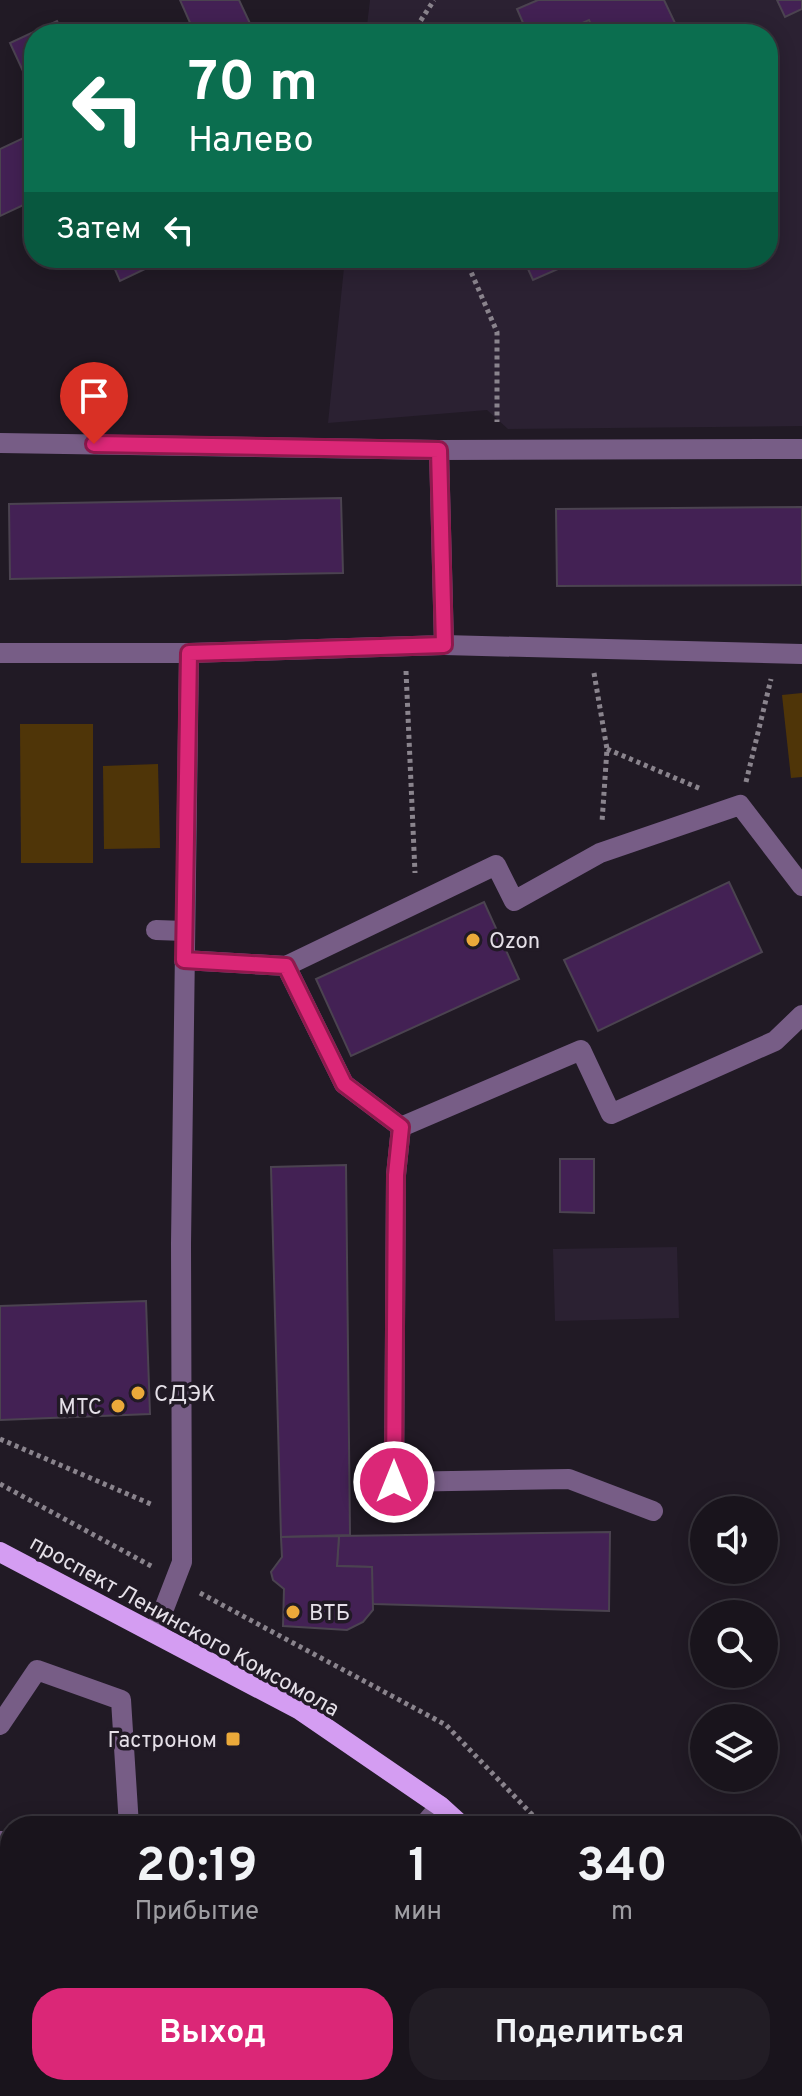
<!DOCTYPE html>
<html lang="ru">
<head>
<meta charset="utf-8">
<style>
  body { margin:0; font-family:Overpass,sans-serif; background:#221d25; color:#f1f3f6; height:100vh; display:flex; flex-direction:column; font-size:30px; white-space:nowrap }
  * { box-sizing:border-box; margin:0 }
  p { font-size:26px; color:#9f9ea3 }
  .icon { flex:none; width:44px; height:44px; fill:none; stroke:currentColor; stroke-width:2; stroke-linecap:round; stroke-linejoin:round }
  .map { position:relative; flex:1; overflow:hidden }
  .details { position:absolute; left:0px; top:1816px; width:802px; height:280px; display:flex; flex-direction:column; background:#19141c; border-radius:32px 32px 0 0; box-shadow:0 4px 20px #0003,0 0 0 2px #37333b }
  .details>* { flex:none }
  .top-card { position:absolute; left:24px; top:24px; width:754px; height:244px; border-radius:32px; box-shadow:0 4px 20px #0003,0 0 0 2px #37333b; background:#0b6e4f; color:#fff; overflow:hidden }
  .buttons { position:absolute; left:690px; top:1496px; display:grid; gap:16px }
  .buttons a { display:grid; place-items:center; width:88px; height:88px; border-radius:50%; background:#19141c; box-shadow:0 4px 20px #0003,0 0 0 2px #37333b; font-size:40px }
  .pin { position:absolute; display:grid; place-items:center; width:68px; height:68px; color:#fff; margin:-82px -34px; border-radius:50% 50% 50% 0; rotate:-45deg; box-shadow:0 0 8px #0007 }
  .pin .icon { rotate:45deg }
  .me { position:absolute; width:88px; margin:-44px; rotate:0deg; stroke-linejoin:round; filter:drop-shadow(0 0 6px #0008) }
  .turn { display:flex; align-items:center; gap:28px; height:168px; padding:0 32px; font-size:36px }
  .turn .icon { width:104px; height:104px; stroke-width:2.5 }
  .turn b { display:block; font-size:56px; line-height:68px }
  .then { display:flex; align-items:center; height:76px; padding:0 32px; background:#0003; gap:16px; font-size:30px }
  .eta { display:flex; justify-content:space-evenly; align-items:center; height:136px; text-align:center }
  .eta b { font-size:48px; font-weight:700; line-height:56px }
  .action { display:flex; gap:16px; margin-top:auto; padding:16px 32px }
  .action a { flex:1; height:92px; border-radius:32px; background:#db2777; color:#fff; font-size:32px; font-weight:700; line-height:92px; text-align:center }
  .action a+a { background:#221d25; color:#f1f3f6 }
  .map>svg:first-child { display:block }
  .built { fill:#2b2132 }
  .green { fill:#4f3508 }
  .building { fill:#432154; stroke:#4b4350; stroke-width:2 }
  .lines { fill:none; stroke-linecap:round; stroke-linejoin:round }
  .path { stroke:#8a848d; stroke-width:5; stroke-dasharray:4 4; stroke-linecap:butt }
  .minor { stroke:#775d86; stroke-width:20 }
  .major { stroke:#d49df2; stroke-width:20 }
  .route-casing { stroke:#8e194d; stroke-width:20 }
  .route { stroke:#db2777; stroke-width:14 }
  .poi-dot { fill:#eba93a; stroke:#211a25; stroke-width:3 }
  .labels { text-anchor:middle; stroke-width:7; stroke-linejoin:round; paint-order:stroke }
  .poi-label { font-size:22px; fill:#e5e0e8; stroke:#211a25; text-anchor:start }
  .street-label { font-size:22px; fill:#e5e0e8; stroke:#211a25 }
</style>
</head>
<body>
<div class="map">
<svg width="802" height="2096" viewBox="0 0 802 2096">
  <rect width="100%" height="100%" fill="#211a25"/>
  <g class="built">
    <polygon points="370,0 802,0 802,426 508,429 487,410 328,423 345,258 768,258 768,34 366,34"/>
    <polygon points="677,1247 679,1318 555,1321 553,1249"/>
  </g>
  <g class="green">
    <polygon points="802,693 802,777 791,778 782,695"/>
    <polygon points="20,724 93,724 93,863 21,863"/>
    <polygon points="158,764 160,848 104,849 103,766"/>
  </g>
  <g class="building">
    <polygon points="180,0 239,0 255,34 195,34"/>
    <polygon points="538,0 664,0 675,23 653,34 595,34 589,20 557,34 503,34 524,25 517,9"/>
    <polygon points="777,0 802,0 802,9 785,17"/>
    <polygon points="57,21 63,34 34,34 34,95 10,43"/>
    <polygon points="34,133 34,200 0,216 0,149"/>
    <polygon points="110,258 168,258 120,281"/>
    <polygon points="523,258 583,258 533,280"/>
    <polygon points="341,498 343,573 10,579 9,504"/>
    <polygon points="802,507 802,585 557,586 556,509"/>
    <polygon points="729,882 762,952 598,1031 564,960"/>
    <polygon points="484,902 519,979 351,1056 316,979"/>
    <polygon points="560,1159 594,1159 594,1213 560,1212"/>
    <polygon points="346,1165 350,1535 281,1537 271,1167"/>
    <polygon points="146,1301 150,1414 0,1420 0,1306"/>
    <polygon points="610,1532 609,1611 374,1604 372,1603 372,1567 337,1566 339,1536"/>
    <polygon points="339,1536 337,1566 372,1567 373,1610 363,1622 347,1630 283,1626 284,1589 273,1580 271,1572 282,1557 281,1537"/>
    <rect x="0" y="1895" width="10" height="67"/>
    <polygon points="460,2089 464,2096 444,2096"/>
  </g>
  <g class="lines">
    <g class="path">
      <polyline points="412,34 434,0"/>
      <polyline points="465,258 497,332 497,422"/>
      <polyline points="406,671 415,873"/>
      <polyline points="594,673 607,749 602,822"/>
      <polyline points="607,749 701,789"/>
      <polyline points="746,782 771,679"/>
      <polyline points="0,1439 153,1505"/>
      <polyline points="0,1484 153,1567"/>
      <polyline points="200,1593 446,1725 543,1826"/>
      <polyline points="768,2086 775,2096"/>
    </g>
    <g class="minor">
      <polyline points="0,443 439,450 802,449"/>
      <polyline points="444,645 802,654"/>
      <polyline points="0,653 189,653 181,1244 182,1562 155,1632"/>
      <polyline points="189,653 444,645 439,450"/>
      <polyline points="156,930 185,931"/>
      <polyline points="184,960 286,966 496,865 514,901 600,853 740,805 802,886"/>
      <polyline points="286,966 344,1084 401,1127"/>
      <polyline points="401,1127 396,1175 394,1482 569,1479 653,1511"/>
      <polyline points="401,1127 581,1050 611,1114 775,1041 802,1015"/>
      <polyline points="0,1725 37,1670 121,1700 129,1826"/>
      <polyline points="423,1826 440,1806"/>
      <polyline points="0,1841 10,1841"/>
      <polyline points="0,2005 10,2006"/>
    </g>
    <g class="major">
      <polyline points="0,1552 300,1710 440,1806 462,1826"/>
      <polyline points="682,2086 690,2096"/>
    </g>
  </g>
  <g class="lines">
    <g class="route-casing">
      <polyline id="route" points="94,444 439,450 444,645 189,653 184,960 286,966 344,1084 401,1127 396,1175 394,1482"/>
    </g>
    <use href="#route" class="route"/>
  </g>
  <g class="poi-dot">
    <circle cx="473" cy="940" r="8"/>
    <circle cx="138" cy="1393" r="8"/>
    <circle cx="118" cy="1406" r="8"/>
    <circle cx="293" cy="1612" r="8"/>
    <rect x="225" y="1731" width="16" height="16" rx="4"/>
  </g>
  <g class="labels">
    <g class="poi-label">
      <text x="489" y="948">Ozon</text>
      <text x="154" y="1401">СДЭК</text>
      <text x="102" y="1414" text-anchor="end">МТС</text>
      <text x="309" y="1620">ВТБ</text>
      <text x="217" y="1747" text-anchor="end">Гастроном</text>
    </g>
    <g class="street-label">
      <text transform="translate(185 1625) rotate(29)" y="8">проспект Ленинского Комсомола</text>
    </g>
  </g>
</svg>
<div class="buttons">
<a><svg class="icon" aria-label="sound" viewBox="0 0 24 24"><path d="M4 9h4l5-4v14l-5-4H4zM17 9q2 3 0 6"/></svg></a>
<a><svg class="icon" aria-label="search" viewBox="0 0 24 24"><circle cx="10" cy="10" r="6"/><path d="M15 15l6 6"/></svg></a>
<a><svg class="icon" aria-label="layers" viewBox="0 0 24 24"><path d="M12 4l9 5-9 5-9-5zM3 14l9 5 9-5"/></svg></a>
</div>
<div class="pin" style="left:94px;top:444px;background:#d93025"><svg class="icon" aria-label="arrive" viewBox="0 0 24 24"><path d="M6 21V4h12l-3 4 3 4H6"/></svg></div>
<svg class="me" style="left:394px;top:1482px" viewBox="-20 -20 40 40"><circle r="17" fill="#db2777" stroke="#fff" stroke-width="3"/><path d="M0-11L8 9 0 5-8 9z" fill="#fff"/></svg>
<div class="top-card">
<div class="turn"><svg class="icon" aria-label="left" viewBox="0 0 24 24"><path d="M17 20v-9H6M10 6l-5 5 5 5"/></svg><div><b>70 m</b>Налево</div></div>
<div class="then">Затем<svg class="icon" aria-label="left" viewBox="0 0 24 24"><path d="M17 20v-9H6M10 6l-5 5 5 5"/></svg></div>
</div>
<section class="details">
<div class="eta">
<div><b>20:19</b><p>Прибытие</p></div>
<div><b>1</b><p>мин</p></div>
<div><b>340</b><p>m</p></div>
</div>
<div class="action"><a>Выход</a><a>Поделиться</a></div>
</section>
</div>
</body>
</html>
